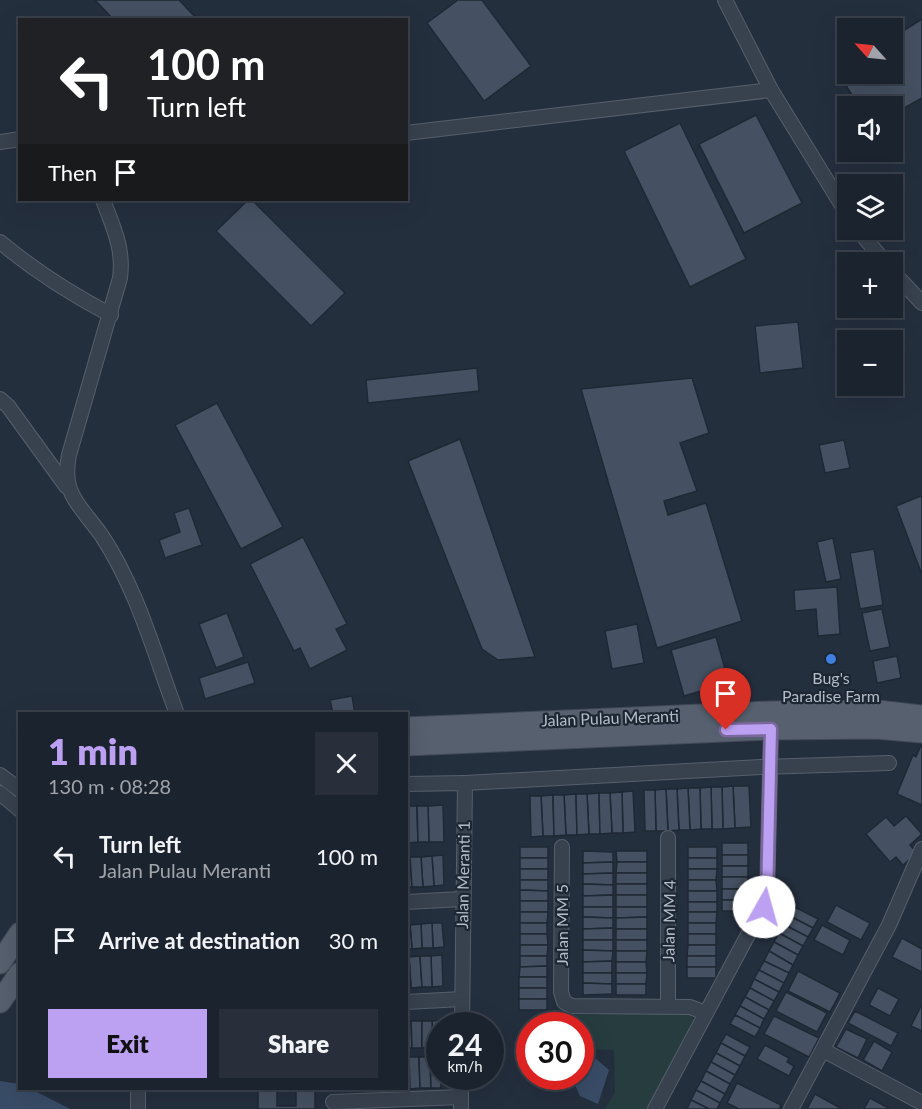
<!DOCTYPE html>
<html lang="en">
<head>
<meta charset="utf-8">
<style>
  body { margin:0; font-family:Lato,sans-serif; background:#282f3a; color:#f1f3f6; height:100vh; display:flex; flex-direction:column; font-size:22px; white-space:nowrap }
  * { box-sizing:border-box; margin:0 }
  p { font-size:20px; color:#a0a4aa }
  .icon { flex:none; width:33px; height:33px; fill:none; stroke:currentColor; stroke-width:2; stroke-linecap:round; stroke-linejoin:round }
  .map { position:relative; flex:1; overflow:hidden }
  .panel { position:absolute; left:18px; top:712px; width:390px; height:378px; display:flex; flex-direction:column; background:#1b232e; border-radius:0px; box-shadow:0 6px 24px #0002,0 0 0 2px #39404a }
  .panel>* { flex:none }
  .top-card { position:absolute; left:18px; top:18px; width:390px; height:183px; border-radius:0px; box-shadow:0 6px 24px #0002,0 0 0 2px #39404a; background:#202124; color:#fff; overflow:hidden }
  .needle { width:39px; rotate:297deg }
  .fabs { position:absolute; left:837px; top:18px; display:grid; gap:12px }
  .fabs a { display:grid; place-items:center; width:66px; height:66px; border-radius:0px; background:#1b232e; box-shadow:0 6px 24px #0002,0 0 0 2px #39404a; font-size:30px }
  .speed { position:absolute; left:426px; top:1012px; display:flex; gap:12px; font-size:30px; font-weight:700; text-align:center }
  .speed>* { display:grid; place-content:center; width:78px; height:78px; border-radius:50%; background:#1b232e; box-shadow:0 6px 24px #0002,0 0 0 2px #39404a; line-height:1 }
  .speed small { font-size:15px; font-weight:400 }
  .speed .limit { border:9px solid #d22; background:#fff; color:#111 }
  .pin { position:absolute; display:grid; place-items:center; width:51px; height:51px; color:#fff; margin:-62px -26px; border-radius:50% 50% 50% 0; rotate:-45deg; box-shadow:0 0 6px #0007 }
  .pin .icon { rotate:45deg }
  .me { position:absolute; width:66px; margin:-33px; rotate:7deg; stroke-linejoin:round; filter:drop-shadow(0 0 4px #0008) }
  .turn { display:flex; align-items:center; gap:21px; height:126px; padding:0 30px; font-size:27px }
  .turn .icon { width:78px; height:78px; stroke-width:2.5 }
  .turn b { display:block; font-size:42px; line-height:51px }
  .then { display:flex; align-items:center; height:57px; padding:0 30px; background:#0003; gap:12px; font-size:22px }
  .round { display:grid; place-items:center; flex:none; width:63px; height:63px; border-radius:0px; background:#282f3a }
  .overview { display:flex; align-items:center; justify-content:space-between; height:102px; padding:0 30px }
  h1 { font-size:36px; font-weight:800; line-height:45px; color:#bca0f2 }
  .button { display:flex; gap:12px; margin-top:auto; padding:12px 30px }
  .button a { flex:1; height:69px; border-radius:0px; background:#bca0f2; color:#111; font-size:24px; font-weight:800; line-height:69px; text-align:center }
  .button a+a { background:#282f3a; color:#f1f3f6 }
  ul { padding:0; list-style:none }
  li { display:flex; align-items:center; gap:18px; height:84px; padding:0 30px }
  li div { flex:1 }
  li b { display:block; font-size:22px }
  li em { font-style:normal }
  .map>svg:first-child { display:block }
  .green { fill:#263c3f }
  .water { fill:#394c67 }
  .building { fill:#455162; stroke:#1f2835; stroke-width:1.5 }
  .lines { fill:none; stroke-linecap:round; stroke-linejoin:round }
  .minor-casing { stroke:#565f6c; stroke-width:16 }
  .primary-casing { stroke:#414a57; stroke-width:23 }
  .minor { stroke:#38414e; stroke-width:14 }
  .primary { stroke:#56606e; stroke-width:21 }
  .route-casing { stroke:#7a689d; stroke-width:15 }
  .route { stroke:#bca0f2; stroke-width:10 }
  .shop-dot { fill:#3f7fe0; stroke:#1d2633; stroke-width:2 }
  .labels { text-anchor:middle; stroke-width:4.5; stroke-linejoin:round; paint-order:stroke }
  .poi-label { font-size:16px; fill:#b4bcc9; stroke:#1d2633 }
  .street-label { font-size:16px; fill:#b4bcc9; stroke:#1d2633 }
</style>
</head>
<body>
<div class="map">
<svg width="922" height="1109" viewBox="0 0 922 1109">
  <rect width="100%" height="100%" fill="#242f3e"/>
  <polygon class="green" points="688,1013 693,1018 694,1025 648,1109 605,1109 615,1092 614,1050 581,1049 580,1026 568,1026 567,1021 574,1015"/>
  <g class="water">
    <polygon points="581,1053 595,1058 609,1070 598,1104 580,1096 574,1083 567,1080 564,1083 560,1082 564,1077 580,1077"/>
    <polygon points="0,1081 19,1084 20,1089 31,1089 70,1109 0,1109"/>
  </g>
  <g class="building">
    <polygon points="95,0 179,0 198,20 114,20"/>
    <polygon points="458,0 482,0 531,66 484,101 427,23"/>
    <polygon points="922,19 922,98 892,115 892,106 859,106 838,73 848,67 848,74 892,74 892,38"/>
    <polygon points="756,115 802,203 744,233 699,144"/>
    <polygon points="680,123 746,259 690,287 624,151"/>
    <polygon points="248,200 252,200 345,293 311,326 216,231"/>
    <polygon points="798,322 803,368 760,373 755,326"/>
    <polygon points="477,368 479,391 368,403 366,380"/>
    <polygon points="692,378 709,433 680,443 697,491 664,501 668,515 706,503 742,621 657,648 581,389"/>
    <polygon points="217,403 283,527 241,549 175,425"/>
    <polygon points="460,439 535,657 498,660 482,649 408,461"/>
    <polygon points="844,440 850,468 825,473 819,445"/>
    <polygon points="921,496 922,498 922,575 896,506"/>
    <polygon points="189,508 202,545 165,558 159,540 180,532 174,513"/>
    <polygon points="303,537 347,624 336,629 347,650 310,669 300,648 294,651 250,564"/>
    <polygon points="833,538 841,579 826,582 817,542"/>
    <polygon points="874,549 883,605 860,609 850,553"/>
    <polygon points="837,587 840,634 818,636 816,609 795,611 794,590"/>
    <polygon points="882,609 890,647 870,651 862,613"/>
    <polygon points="227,613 244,657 216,668 199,624"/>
    <polygon points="637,624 644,663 612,669 605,631"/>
    <polygon points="716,637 729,683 684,696 671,650"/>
    <polygon points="897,656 901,678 877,683 873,661"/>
    <polygon points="248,662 255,683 205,699 199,678"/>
    <polygon points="352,696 355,714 333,714 330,700"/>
    <polygon points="922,743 922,805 897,794 913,755 916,757"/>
    <polygon points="733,786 749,786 751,827 735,828"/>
    <polygon points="733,786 735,828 723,829 722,787"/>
    <polygon points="711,787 722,787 723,829 712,829"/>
    <polygon points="711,787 712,829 701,829 700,788"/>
    <polygon points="688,788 700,788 701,829 690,830"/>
    <polygon points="688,788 690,830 679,830 677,789"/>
    <polygon points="666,789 677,789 679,830 668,831"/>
    <polygon points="666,789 668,831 656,831 655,790"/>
    <polygon points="644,790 655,790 656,831 645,831"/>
    <polygon points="633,791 635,832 623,833 622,792"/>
    <polygon points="622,792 623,833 612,833 610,793"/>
    <polygon points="599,793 600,834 589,834 587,794"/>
    <polygon points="599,793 610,793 612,833 600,834"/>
    <polygon points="576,794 577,835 566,835 564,795"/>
    <polygon points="576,794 587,794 589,834 577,835"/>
    <polygon points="553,795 554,836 543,836 541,796"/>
    <polygon points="553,795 564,795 566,835 554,836"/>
    <polygon points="530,796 541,796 543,836 531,837"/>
    <polygon points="443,805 444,842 429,842 428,806"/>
    <polygon points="407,806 417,806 418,842 408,843"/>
    <polygon points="417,806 428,806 429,842 418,842"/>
    <polygon points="906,816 922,834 910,845 917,853 903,865 896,857 890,862 866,834 886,817 894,826"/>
    <rect x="722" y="843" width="26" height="12"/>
    <rect x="520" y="847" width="28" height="11"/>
    <rect x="688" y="847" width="29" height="11"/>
    <polygon points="583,851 613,852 613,862 583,863"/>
    <polygon points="616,851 647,851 647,862 617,862"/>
    <polygon points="443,855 444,885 434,886 432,856"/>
    <rect x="722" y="855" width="26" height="11"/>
    <polygon points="432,856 434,886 423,887 421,857"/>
    <polygon points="410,857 412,887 406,888 406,858"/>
    <polygon points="410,857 421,857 423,887 412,887"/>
    <rect x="520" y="858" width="28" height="11"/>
    <rect x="688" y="858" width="29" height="11"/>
    <polygon points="613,862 613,873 583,874 583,863"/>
    <polygon points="617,862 647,862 647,873 616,873"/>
    <rect x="722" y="866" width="26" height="11"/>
    <rect x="520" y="869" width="28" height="11"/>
    <polygon points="688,869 717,869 716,880 688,880"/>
    <polygon points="613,873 613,885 583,884 583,874"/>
    <rect x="616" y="873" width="31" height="11"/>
    <rect x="722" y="877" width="26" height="12"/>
    <polygon points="520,880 548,880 548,891 520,890"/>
    <polygon points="688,880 716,880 717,891 688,891"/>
    <polygon points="583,884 613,885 613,895 583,896"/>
    <rect x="616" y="884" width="31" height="11"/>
    <rect x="722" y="889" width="26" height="11"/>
    <polygon points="520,890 548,891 548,901 520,901"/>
    <rect x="688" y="891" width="29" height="11"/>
    <polygon points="613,895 613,907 583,907 583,896"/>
    <rect x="616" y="895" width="31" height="12"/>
    <rect x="722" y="900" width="26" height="11"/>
    <rect x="520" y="901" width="28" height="11"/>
    <rect x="688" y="902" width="29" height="10"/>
    <polygon points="836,905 870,923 861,940 827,922"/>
    <polygon points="793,906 818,919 813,928 788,915"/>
    <polygon points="583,907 613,907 613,918 583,917"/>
    <polygon points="616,907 647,907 647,917 616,918"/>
    <polygon points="520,912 548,912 547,923 520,923"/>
    <polygon points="688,912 717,912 716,923 688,923"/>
    <polygon points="788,915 813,928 808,937 783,924"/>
    <polygon points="583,917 613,918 613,928 583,929"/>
    <polygon points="647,917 647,929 616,929 616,918"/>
    <polygon points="432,923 442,923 444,947 433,948"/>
    <polygon points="432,923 433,948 422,948 421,924"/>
    <rect x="520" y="923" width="27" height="11"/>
    <rect x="688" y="923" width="28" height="11"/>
    <polygon points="421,924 422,948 412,949 410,925"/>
    <polygon points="783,924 808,937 803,946 779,933"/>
    <polygon points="406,925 410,925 412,949 406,949"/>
    <polygon points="822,925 850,940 843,955 814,940"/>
    <polygon points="613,928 613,940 583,940 583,929"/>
    <rect x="616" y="929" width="31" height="11"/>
    <polygon points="779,933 803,946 798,955 774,942"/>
    <polygon points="520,934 547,934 548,945 520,945"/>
    <rect x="688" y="934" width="28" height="11"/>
    <polygon points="902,938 922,949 922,972 892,957"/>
    <polygon points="583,940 613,940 613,951 583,950"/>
    <rect x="616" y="940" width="31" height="11"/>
    <polygon points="774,942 798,955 793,965 769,951"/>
    <polygon points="520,945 548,945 547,956 520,956"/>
    <polygon points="688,945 716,945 716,956 687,956"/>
    <polygon points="583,950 613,951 612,961 583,962"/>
    <polygon points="616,951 647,951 646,962 616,962"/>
    <polygon points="769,951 793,965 789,973 764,961"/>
    <polygon points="442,955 443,986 432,987 431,956"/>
    <polygon points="420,956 422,987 411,988 409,957"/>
    <polygon points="420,956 431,956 432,987 422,987"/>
    <polygon points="520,956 547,956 547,966 520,967"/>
    <rect x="687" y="956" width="29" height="11"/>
    <polygon points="406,957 409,957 411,988 406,988"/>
    <polygon points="612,961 612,973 583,973 583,962"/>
    <polygon points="764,961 789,973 784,983 759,970"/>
    <polygon points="616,962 646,962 647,973 616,973"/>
    <polygon points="547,966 547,977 519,977 520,967"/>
    <rect x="687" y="967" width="29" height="11"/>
    <polygon points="759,970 784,983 779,992 754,979"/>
    <polygon points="798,971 840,993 830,1012 788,991"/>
    <polygon points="583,973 612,973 612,984 583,983"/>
    <polygon points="616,973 647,973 646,984 616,984"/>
    <rect x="519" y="977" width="28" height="11"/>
    <polygon points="754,979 779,992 774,1001 750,988"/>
    <polygon points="583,983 612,984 612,994 583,995"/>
    <rect x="616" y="984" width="30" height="11"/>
    <rect x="519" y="988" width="28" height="11"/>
    <polygon points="750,988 774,1001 769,1010 745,997"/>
    <polygon points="878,988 899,999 890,1016 869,1005"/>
    <polygon points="786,992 827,1013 817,1032 776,1011"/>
    <polygon points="745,997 769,1010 764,1019 740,1006"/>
    <rect x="519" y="999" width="28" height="11"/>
    <polygon points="740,1006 764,1019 760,1028 735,1015"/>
    <polygon points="921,1006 922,1006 922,1031 911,1026"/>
    <polygon points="855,1011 898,1033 891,1046 848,1023"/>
    <polygon points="735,1015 760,1028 755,1037 730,1024"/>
    <polygon points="774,1016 819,1038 809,1057 764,1034"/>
    <polygon points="443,1020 443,1026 440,1026 440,1047 433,1047 432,1021"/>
    <polygon points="406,1021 411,1021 412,1048 406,1048"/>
    <polygon points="411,1021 422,1021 422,1048 412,1048"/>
    <polygon points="422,1021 432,1021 433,1047 422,1048"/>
    <polygon points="846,1029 867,1039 858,1058 836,1047"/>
    <polygon points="726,1034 750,1047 745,1056 721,1043"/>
    <polygon points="874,1041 892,1052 882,1071 863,1060"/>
    <polygon points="721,1043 745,1056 740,1066 716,1053"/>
    <polygon points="765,1045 789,1058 787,1062 794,1066 789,1076 757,1059"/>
    <polygon points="716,1053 740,1066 735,1075 711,1062"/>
    <polygon points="409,1057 419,1057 420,1088 410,1089"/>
    <polygon points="419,1057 430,1057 431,1088 420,1088"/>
    <polygon points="430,1057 440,1057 441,1088 431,1088"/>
    <polygon points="711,1062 735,1075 730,1084 706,1071"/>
    <polygon points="706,1071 730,1084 725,1094 701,1081"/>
    <polygon points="701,1081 725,1094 720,1103 696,1090"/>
    <polygon points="737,1083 781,1105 779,1109 739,1109 727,1103"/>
    <polygon points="258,1089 277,1089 277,1106 296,1106 296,1089 315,1089 315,1109 258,1109"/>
    <polygon points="696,1090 720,1103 717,1109 709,1109 691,1100"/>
    <polygon points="815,1094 842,1109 807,1109"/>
    <polygon points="870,1098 890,1109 864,1109"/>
    <polygon points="691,1100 709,1109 687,1109"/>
  </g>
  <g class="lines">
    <g class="minor-casing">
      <g id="minor">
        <polyline points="725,0 771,90 848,215"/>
        <polyline points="406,133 771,90"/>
        <polyline points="0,142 20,139"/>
        <path d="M103,200C113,227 124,248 120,278L69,455C61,495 81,506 102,536C138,591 154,653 177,714"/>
        <polyline points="858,230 885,262"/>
        <path d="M0,242C35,271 71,294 111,315"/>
        <polyline points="892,271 922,303"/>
        <polyline points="0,399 8,406 66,486"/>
        <polyline points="0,775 20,790"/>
        <polyline points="465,783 761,767 889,763"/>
        <polyline points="406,784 465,783 462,1026"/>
        <polyline points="0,793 20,810"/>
        <polyline points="562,847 561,992 564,1002 572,1006 690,1007 706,1013"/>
        <polyline points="406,902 462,899"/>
        <polyline points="406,1002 462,999"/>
        <polyline points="668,1005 668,838"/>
        <polyline points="823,1050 922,1103"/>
        <polyline points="333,1102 461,1097"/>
        <polyline points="138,1109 138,1089"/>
        <polyline points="461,1109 461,1077"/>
        <polyline points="655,1109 767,899 771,729"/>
        <polyline points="791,1109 889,925 922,849"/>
      </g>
    </g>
    <g class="primary-casing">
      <g id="primary">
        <polyline points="406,728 771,712 877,711 922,716"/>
        <polyline points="406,745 771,729 876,728 922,732"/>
        <polyline points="0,963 20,933"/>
        <polyline points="0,1002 20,973"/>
      </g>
    </g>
    <use href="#minor" class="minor"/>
    <use href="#primary" class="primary"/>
  </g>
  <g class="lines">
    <g class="route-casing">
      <polyline id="route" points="726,730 771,729 767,898 764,907"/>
    </g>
    <use href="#route" class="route"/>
  </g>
  <circle class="shop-dot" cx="831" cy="659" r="6"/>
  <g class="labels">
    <g class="poi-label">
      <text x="831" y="684">Bug's<tspan x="831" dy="18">Paradise Farm</tspan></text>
    </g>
    <g class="street-label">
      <text transform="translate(610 718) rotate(-2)" y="6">Jalan Pulau Meranti</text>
      <text transform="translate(463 875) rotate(-89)" y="6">Jalan Meranti 1</text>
      <text transform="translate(669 921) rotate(-89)" y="6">Jalan MM 4</text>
      <text transform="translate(562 925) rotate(-90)" y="6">Jalan MM 5</text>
    </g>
  </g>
</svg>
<div class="fabs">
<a><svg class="needle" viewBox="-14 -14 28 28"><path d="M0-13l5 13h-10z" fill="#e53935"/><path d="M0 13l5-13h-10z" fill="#a0a4aa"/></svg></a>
<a><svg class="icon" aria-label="sound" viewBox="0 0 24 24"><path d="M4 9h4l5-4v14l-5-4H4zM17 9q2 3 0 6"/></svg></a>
<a><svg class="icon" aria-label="layers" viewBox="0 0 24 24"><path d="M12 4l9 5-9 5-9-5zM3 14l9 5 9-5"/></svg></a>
<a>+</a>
<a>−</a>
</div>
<div class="speed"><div>24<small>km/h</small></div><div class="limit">30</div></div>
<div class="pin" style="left:726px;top:730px;background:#d93025"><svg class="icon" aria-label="arrive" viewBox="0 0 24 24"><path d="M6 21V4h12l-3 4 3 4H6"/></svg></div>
<svg class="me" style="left:764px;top:907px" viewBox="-20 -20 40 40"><circle r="19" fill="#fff"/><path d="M0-13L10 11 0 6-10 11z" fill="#bca0f2"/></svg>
<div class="top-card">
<div class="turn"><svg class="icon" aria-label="left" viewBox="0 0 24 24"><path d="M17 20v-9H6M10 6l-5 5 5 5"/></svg><div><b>100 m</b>Turn left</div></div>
<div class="then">Then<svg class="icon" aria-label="arrive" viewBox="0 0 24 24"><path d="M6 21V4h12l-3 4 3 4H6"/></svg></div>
</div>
<section class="panel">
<div class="overview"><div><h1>1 min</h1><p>130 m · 08:28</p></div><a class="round"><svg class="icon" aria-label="close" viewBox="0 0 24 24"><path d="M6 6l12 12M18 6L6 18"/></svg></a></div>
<ul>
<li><svg class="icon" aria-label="left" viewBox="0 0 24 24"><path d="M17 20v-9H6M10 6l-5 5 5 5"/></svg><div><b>Turn left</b><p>Jalan Pulau Meranti</p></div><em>100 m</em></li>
<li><svg class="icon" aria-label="arrive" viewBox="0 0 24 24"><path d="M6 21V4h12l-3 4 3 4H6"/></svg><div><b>Arrive at destination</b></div><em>30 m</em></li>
</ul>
<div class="button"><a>Exit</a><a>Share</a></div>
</section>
</div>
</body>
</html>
